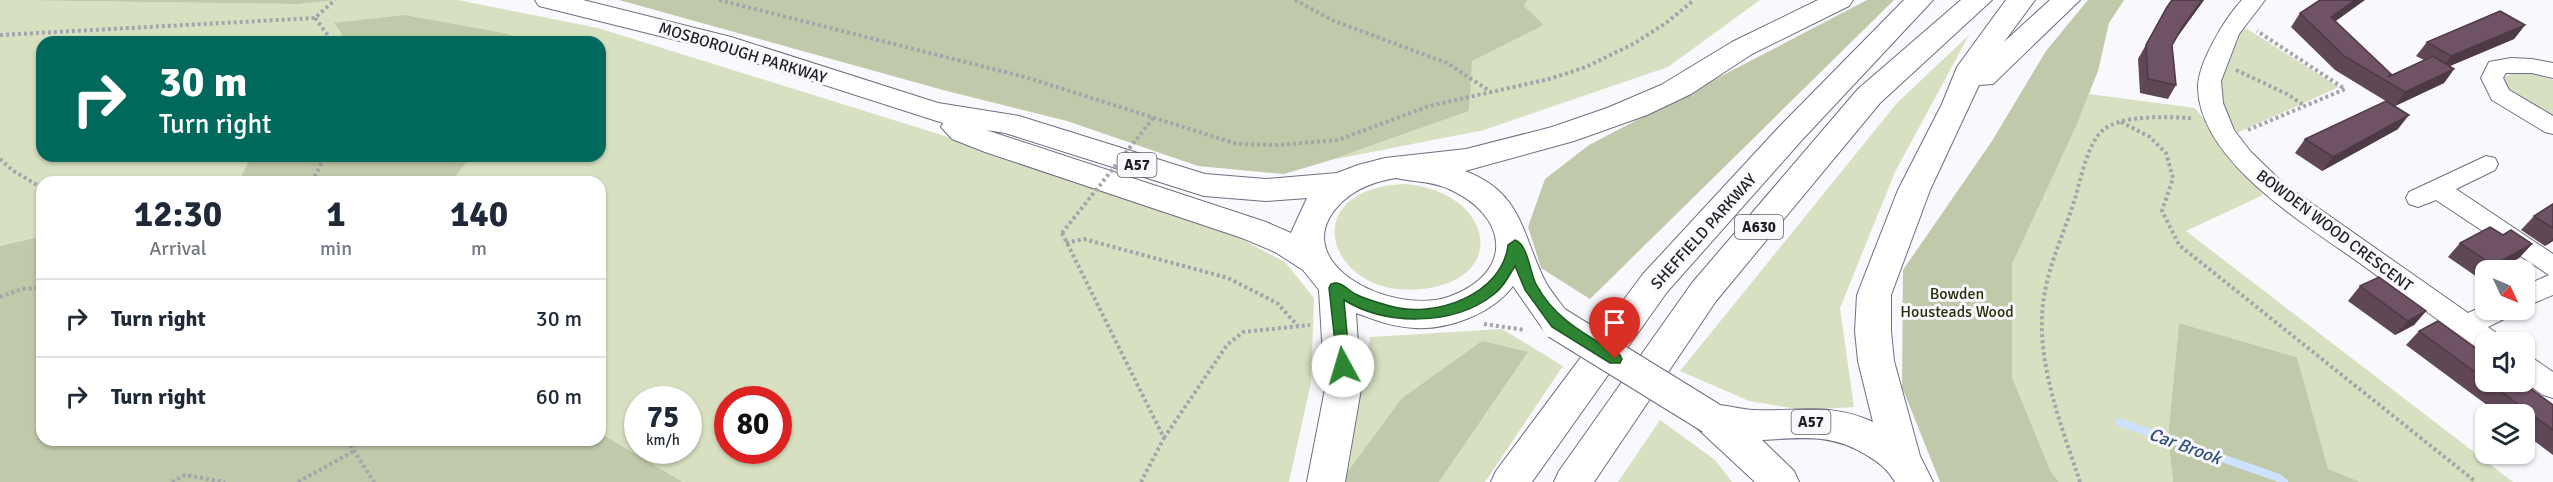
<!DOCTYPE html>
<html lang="en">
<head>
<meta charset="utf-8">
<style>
  body { margin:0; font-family:Signika,sans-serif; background:#f2f2f3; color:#1f2937; height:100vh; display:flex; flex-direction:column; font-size:22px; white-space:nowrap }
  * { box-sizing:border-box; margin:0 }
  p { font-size:20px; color:#747a83 }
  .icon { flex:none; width:33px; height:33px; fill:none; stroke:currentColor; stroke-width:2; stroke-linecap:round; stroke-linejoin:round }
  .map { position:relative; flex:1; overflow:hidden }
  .panel { position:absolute; left:36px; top:176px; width:570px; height:270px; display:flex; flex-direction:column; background:#fff; border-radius:18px; box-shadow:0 2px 4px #0004 }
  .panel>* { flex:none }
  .banner { position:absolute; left:36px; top:36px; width:570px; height:126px; border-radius:18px; box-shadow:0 2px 4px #0004; background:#00695c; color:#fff; overflow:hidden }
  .needle { width:39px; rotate:134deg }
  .controls { position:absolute; left:2475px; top:260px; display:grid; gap:12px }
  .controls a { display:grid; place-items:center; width:60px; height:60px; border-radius:12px; background:#fff; box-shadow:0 2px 4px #0004; font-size:30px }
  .speed { position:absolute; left:624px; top:386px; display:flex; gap:12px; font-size:30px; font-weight:700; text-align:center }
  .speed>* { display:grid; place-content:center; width:78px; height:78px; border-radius:50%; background:#fff; box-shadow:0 2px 4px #0004; line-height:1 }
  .speed small { font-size:15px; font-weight:400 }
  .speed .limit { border:9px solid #d22; background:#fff; color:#111 }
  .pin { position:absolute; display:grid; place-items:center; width:51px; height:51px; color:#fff; margin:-62px -26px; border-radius:50% 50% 50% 0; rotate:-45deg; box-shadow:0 0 6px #0007 }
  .pin .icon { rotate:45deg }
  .me { position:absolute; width:66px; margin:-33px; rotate:354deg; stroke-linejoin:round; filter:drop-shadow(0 0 4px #0008) }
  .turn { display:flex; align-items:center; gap:21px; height:126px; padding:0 24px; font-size:27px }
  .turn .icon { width:78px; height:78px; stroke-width:2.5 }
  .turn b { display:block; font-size:42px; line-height:51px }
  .eta { display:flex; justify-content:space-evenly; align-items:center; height:102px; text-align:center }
  .eta b { font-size:36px; font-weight:700; line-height:42px }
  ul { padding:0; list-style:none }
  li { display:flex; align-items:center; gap:18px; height:78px; padding:0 24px; border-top:2px solid #e0e1e3 }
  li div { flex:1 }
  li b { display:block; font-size:22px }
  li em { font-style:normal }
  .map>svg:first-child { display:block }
  .green { fill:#d7e1c1; fill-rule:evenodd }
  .forest { fill:#c0c9a9 }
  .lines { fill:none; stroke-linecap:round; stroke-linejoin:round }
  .stream { stroke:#cce2fe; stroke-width:8 }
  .minor-casing { stroke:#726d84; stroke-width:2 }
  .highway-casing { stroke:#726d84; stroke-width:2 }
  .path { stroke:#a5a4aa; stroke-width:4; stroke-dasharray:3 3; stroke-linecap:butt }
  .minor { fill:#fff; fill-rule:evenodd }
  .highway { fill:#fff; fill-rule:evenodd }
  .highway-bridge-casing { stroke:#726d84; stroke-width:34; stroke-linecap:butt }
  .path-bridge { stroke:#a5a4aa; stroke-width:4; stroke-dasharray:3 3; stroke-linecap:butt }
  .highway-bridge { stroke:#fff; stroke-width:32 }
  .wall { fill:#5f4756 }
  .shaded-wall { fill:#4e3a46 }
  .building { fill:#6f5364; stroke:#4e3a46; stroke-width:1.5 }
  .route { fill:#2d8432; stroke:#1d5620; stroke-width:1.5 }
  .labels { text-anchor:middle; stroke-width:6; stroke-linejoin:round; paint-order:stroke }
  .shield { fill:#f9f8fd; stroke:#605f66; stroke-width:1.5 }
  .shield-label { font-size:15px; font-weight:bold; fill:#1f1d26 }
  .street-label { font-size:16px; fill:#1f1d26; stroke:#f9f8fd }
  .park-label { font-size:16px; fill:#273008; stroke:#f9f8fd }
  .water-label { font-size:18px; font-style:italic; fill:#2f4f76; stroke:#f9f8fd }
</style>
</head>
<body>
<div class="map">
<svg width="2553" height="482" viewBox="0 0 2553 482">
  <rect width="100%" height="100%" fill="#f9f8fd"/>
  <g class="green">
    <path d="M0,0L299,4L336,0H458L598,28L1064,173L1207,221L1285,262L1314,298L1311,383L1289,482H683L600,433V182L441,181L455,177L471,156H600V42H524L509,34L334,24L346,42H42V156H251L239,181L42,182V236L0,246ZM638,399H688V450H638ZM728,399H778V450H728Z"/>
    <polygon points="1527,0 1760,0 1668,67 1484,130 1331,160 1469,111 1471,61 1544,25 1524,6"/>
    <polygon points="2244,27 2339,87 2237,133 2217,92 2225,57"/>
    <polygon points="1969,35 1895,172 1840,308 1854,407 1804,410 1749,401 1680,371 1897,103"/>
    <polygon points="2517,71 2537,74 2553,80 2553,120 2511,95 2503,78"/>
    <polygon points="2089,94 2195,108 2263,195 2186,231 2513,482 2360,482 2328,470 2297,357 2179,323 2168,437 2173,482 2059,482 2051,472 2012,377 2012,264"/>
    <path d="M1403,184C1491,189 1513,279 1422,289C1329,300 1292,190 1403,184Z"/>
    <polygon points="1502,329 1563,366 1485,482 1439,482 1528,352 1401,399 1348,471 1370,337"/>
    <polygon points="1660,420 1715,460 1732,482 1618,482"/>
  </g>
  <g class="forest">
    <polygon points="0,0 336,0 299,4"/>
    <polygon points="619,0 1527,0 1524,6 1544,25 1472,61 1469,111 1331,160 1284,174 1198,166 1067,121 943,90"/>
    <polygon points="1867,0 1894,0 1590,299 1541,268 1528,227 1545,179 1589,145"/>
    <polygon points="2088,0 2124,0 2109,23 2098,71 2076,126 2012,264 2012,377 2051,472 2059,482 1940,482 1902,387 1903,270 1992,141 2046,51"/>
    <polygon points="404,15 509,34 524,42 346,42 334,23"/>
    <polygon points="251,156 471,156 455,177 441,181 239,181"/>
    <polygon points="42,236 42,440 600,440 600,433 683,482 0,482 0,246"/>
    <polygon points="2179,323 2297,357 2328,469 2360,482 2173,482 2168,437"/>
    <polygon points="1482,341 1528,352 1439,482 1345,482 1348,471 1401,399"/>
  </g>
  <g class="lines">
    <polyline class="stream" points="2119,422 2279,478 2284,482"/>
    <g class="minor-casing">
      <g id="minor">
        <path d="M2242,0H2265L2239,34L2221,81L2223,103L2234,130L2250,151L2284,184L2468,313L2486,305V309H2514L2510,316L2488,327L2499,335L2503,342H2486V351L2479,349C2440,321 2400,293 2361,264C2307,225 2201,163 2198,89C2197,64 2225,18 2242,0Z"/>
        <polygon points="2511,58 2532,59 2553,63 2553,78 2532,73 2506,73 2503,78 2509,90 2553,116 2553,134 2545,132 2492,100 2481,78 2489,62"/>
        <polygon points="2486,156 2495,158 2498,164 2495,170 2456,189 2553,254 2553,295 2524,307 2524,286 2549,275 2436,200 2418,207 2409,204 2406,198 2409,192"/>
        <polygon points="2524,356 2534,359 2553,372 2553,398 2543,395 2523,381"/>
      </g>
    </g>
    <g class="highway-casing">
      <g id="highway">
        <path d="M535,0H583L731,37L938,103L1019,116L1205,174L1266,179L1337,173L1358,165L1385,158L1466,149L1552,127L1607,108L1661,85L1732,42L1818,0H1853L1849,6L1752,54L1691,94L1647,115L1574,141L1465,171C1523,193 1521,233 1545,281C1553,296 1566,308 1574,323L1569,332L1557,336L1545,332L1513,286C1492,314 1448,330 1414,328C1393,327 1375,320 1356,313L1361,389L1345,482H1307L1325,389L1319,290L1303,270L1275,252L1242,238L985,152L952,139L941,127L943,123L712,49L539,6ZM986,130L1005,133L1204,196L1266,201L1307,198L1291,233L1266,222ZM1396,178C1414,182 1432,181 1449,189C1507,215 1516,271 1451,296C1393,318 1279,261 1343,201C1359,187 1376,181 1396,178Z"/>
        <polygon points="1904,0 1933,0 1801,141 1667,292 1532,482 1491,482 1496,471 1643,274 1779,127"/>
        <polygon points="1961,0 1992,0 1880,103 1716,301 1594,482 1554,482 1559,471 1692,283 1858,89"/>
        <path d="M2006,0H2035L2004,42L2050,0H2080L1993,84L1979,85L1930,190L1891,295V331L1894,361L1920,456L1933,482H1895C1889,471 1879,462 1868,456C1832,433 1803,438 1762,440L1794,471L1799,482H1755L1698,429L1693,418L1698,407C1718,401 1733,409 1753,410C1797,412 1831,402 1873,422L1858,361L1855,331L1857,295L1898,190L1942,104L1957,67Z"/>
      </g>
    </g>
    <g class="path">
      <polyline points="719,0 1025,77 1237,144 1279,145 1338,140 1429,106 1549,79 1586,67 1635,43 1666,23 1694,0"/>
      <polyline points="1295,0 1334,21 1447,63 1491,92"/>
      <polyline points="315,18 333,42"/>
      <polyline points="0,35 315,18 335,0"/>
      <polyline points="2236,70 2287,94 2305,106"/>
      <polyline points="2121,122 2150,137 2166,153 2173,178 2162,211 2179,245 2476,482"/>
      <polyline points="2248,130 2345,89 2257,31"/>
      <polyline points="0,159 12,170 42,188"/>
      <polyline points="312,182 325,156"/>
      <polyline points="1062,233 1164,438 1141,482"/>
      <polyline points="1066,243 1084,239 1228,278 1277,303 1298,326"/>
      <polyline points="0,297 22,289 42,288"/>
      <polyline points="1484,324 1525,330"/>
      <polyline points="1164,438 1227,345 1243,332 1310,325"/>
      <polyline points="347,440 374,482"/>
      <polyline points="172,482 185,475 225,482"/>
      <polyline points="298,482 354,451"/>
      <path d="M2080,482C2062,427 2036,363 2043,304C2047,268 2064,233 2075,199C2080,181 2088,143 2102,131C2121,114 2167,117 2191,118"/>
    </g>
    <use href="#minor" class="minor"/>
    <use href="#highway" class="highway"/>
    <g class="highway-bridge-casing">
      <polyline id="highway-bridge" points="1557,323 1711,418"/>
    </g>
    <polyline class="path-bridge" points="1062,233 1154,117"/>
    <use href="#highway-bridge" class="highway-bridge"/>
  </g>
  <g class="wall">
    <polygon points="2172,0 2204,0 2177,37 2172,45 2176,85 2168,99 2140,93 2138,59 2167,7"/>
    <polygon points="2300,13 2335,21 2388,77 2424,60 2416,56 2427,42 2525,25 2514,39 2450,66 2454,69 2444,83 2395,106 2398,129 2322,171 2295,153 2305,139 2389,103 2335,70 2291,27"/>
    <polygon points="2553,204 2553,241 2545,246 2521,230 2534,216"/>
    <polygon points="2503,235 2532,244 2519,258 2497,270 2486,270 2486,276 2480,279 2448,257 2460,243"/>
    <polygon points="2360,286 2426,311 2414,325 2395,335 2348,301"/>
    <polygon points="2419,331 2486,356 2486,381 2520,381 2553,405 2553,455 2524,433 2524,414 2499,414 2406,345"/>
  </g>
  <g class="shaded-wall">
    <polygon points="2202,0 2204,0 2175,40 2183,26"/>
    <polygon points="2355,0 2365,0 2322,31 2331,17"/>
    <polygon points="2525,25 2514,39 2440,70 2451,56"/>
    <polygon points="2454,69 2444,83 2395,106 2405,92"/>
    <polygon points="2409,115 2398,129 2322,171 2333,157"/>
    <polygon points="2553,238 2553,241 2545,246"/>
    <polygon points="2532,244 2519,258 2497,270 2488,270 2493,265"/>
    <polygon points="2426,311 2414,325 2395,335 2408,321"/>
  </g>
  <g class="building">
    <polygon points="2172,0 2202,0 2183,26 2172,45 2176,85 2148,79 2146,45 2167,7"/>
    <polygon points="2320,0 2355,0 2331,17 2391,74 2388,77 2433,56 2454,69 2405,92 2344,56 2300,13"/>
    <polygon points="2500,11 2525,25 2451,56 2427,42"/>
    <polygon points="2386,101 2409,115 2333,157 2305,139"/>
    <polygon points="2553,204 2553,228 2534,216"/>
    <polygon points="2490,227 2503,235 2511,230 2532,244 2493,265 2460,243"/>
    <polygon points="2379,277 2426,311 2408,321 2360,286"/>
    <polygon points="2438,321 2486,356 2486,380 2419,331"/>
    <polygon points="2487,381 2520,381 2553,405 2553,430"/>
  </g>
  <path class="route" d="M1515,240C1528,244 1530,273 1536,284C1555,320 1587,335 1620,355L1622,359L1620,363H1610L1552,327L1525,290L1515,266C1509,276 1503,288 1493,295C1453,326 1386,326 1344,300L1350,366L1348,370H1338L1329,288L1331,284C1335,283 1335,282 1340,284C1345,286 1350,291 1355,294C1365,299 1379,303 1390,306C1434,319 1502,295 1508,245Z"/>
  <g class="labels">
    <g class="shield">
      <rect x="1117.5" y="153" width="39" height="24" rx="4.5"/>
      <rect x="1735" y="215" width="48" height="24" rx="4.5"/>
      <rect x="1791.5" y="410" width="39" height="24" rx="4.5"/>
    </g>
    <g class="shield-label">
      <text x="1137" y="170">A57</text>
      <text x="1759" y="232">A630</text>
      <text x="1811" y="427">A57</text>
    </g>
    <g class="street-label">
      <text transform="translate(743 52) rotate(17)" y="6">MOSBOROUGH PARKWAY</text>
      <text transform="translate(2335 230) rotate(37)" y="6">BOWDEN WOOD CRESCENT</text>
      <text transform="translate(1703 231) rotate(-48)" y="6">SHEFFIELD PARKWAY</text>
    </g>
    <g class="park-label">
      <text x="1957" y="299">Bowden<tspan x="1957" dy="18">Housteads Wood</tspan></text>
    </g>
    <g class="water-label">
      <text transform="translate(2185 446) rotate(20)" y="6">Car Brook</text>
    </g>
  </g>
</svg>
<div class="controls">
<a><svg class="needle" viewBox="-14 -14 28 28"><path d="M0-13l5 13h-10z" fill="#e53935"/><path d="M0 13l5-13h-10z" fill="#747a83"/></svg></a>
<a><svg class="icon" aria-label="sound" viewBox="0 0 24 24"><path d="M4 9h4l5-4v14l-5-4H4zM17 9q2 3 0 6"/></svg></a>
<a><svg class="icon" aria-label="layers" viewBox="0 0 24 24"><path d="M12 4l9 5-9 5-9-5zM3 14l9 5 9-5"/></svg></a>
</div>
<div class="speed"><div>75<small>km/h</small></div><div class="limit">80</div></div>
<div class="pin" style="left:1615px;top:359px;background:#d93025"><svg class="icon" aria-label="arrive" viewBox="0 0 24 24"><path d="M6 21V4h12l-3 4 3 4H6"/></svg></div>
<svg class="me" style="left:1343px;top:366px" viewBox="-20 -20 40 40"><circle r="19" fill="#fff"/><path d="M0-13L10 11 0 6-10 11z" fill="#2d8432"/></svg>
<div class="banner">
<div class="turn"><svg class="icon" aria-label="right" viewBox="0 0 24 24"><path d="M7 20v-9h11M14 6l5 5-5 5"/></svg><div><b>30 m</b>Turn right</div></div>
</div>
<section class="panel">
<div class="eta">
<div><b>12:30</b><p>Arrival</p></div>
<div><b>1</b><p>min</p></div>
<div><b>140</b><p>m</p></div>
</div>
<ul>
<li><svg class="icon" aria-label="right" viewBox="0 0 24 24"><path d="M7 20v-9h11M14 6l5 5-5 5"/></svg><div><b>Turn right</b></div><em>30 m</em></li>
<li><svg class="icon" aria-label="right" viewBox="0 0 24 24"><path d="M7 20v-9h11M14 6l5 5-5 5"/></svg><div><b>Turn right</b></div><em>60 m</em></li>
</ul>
</section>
</div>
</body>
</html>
